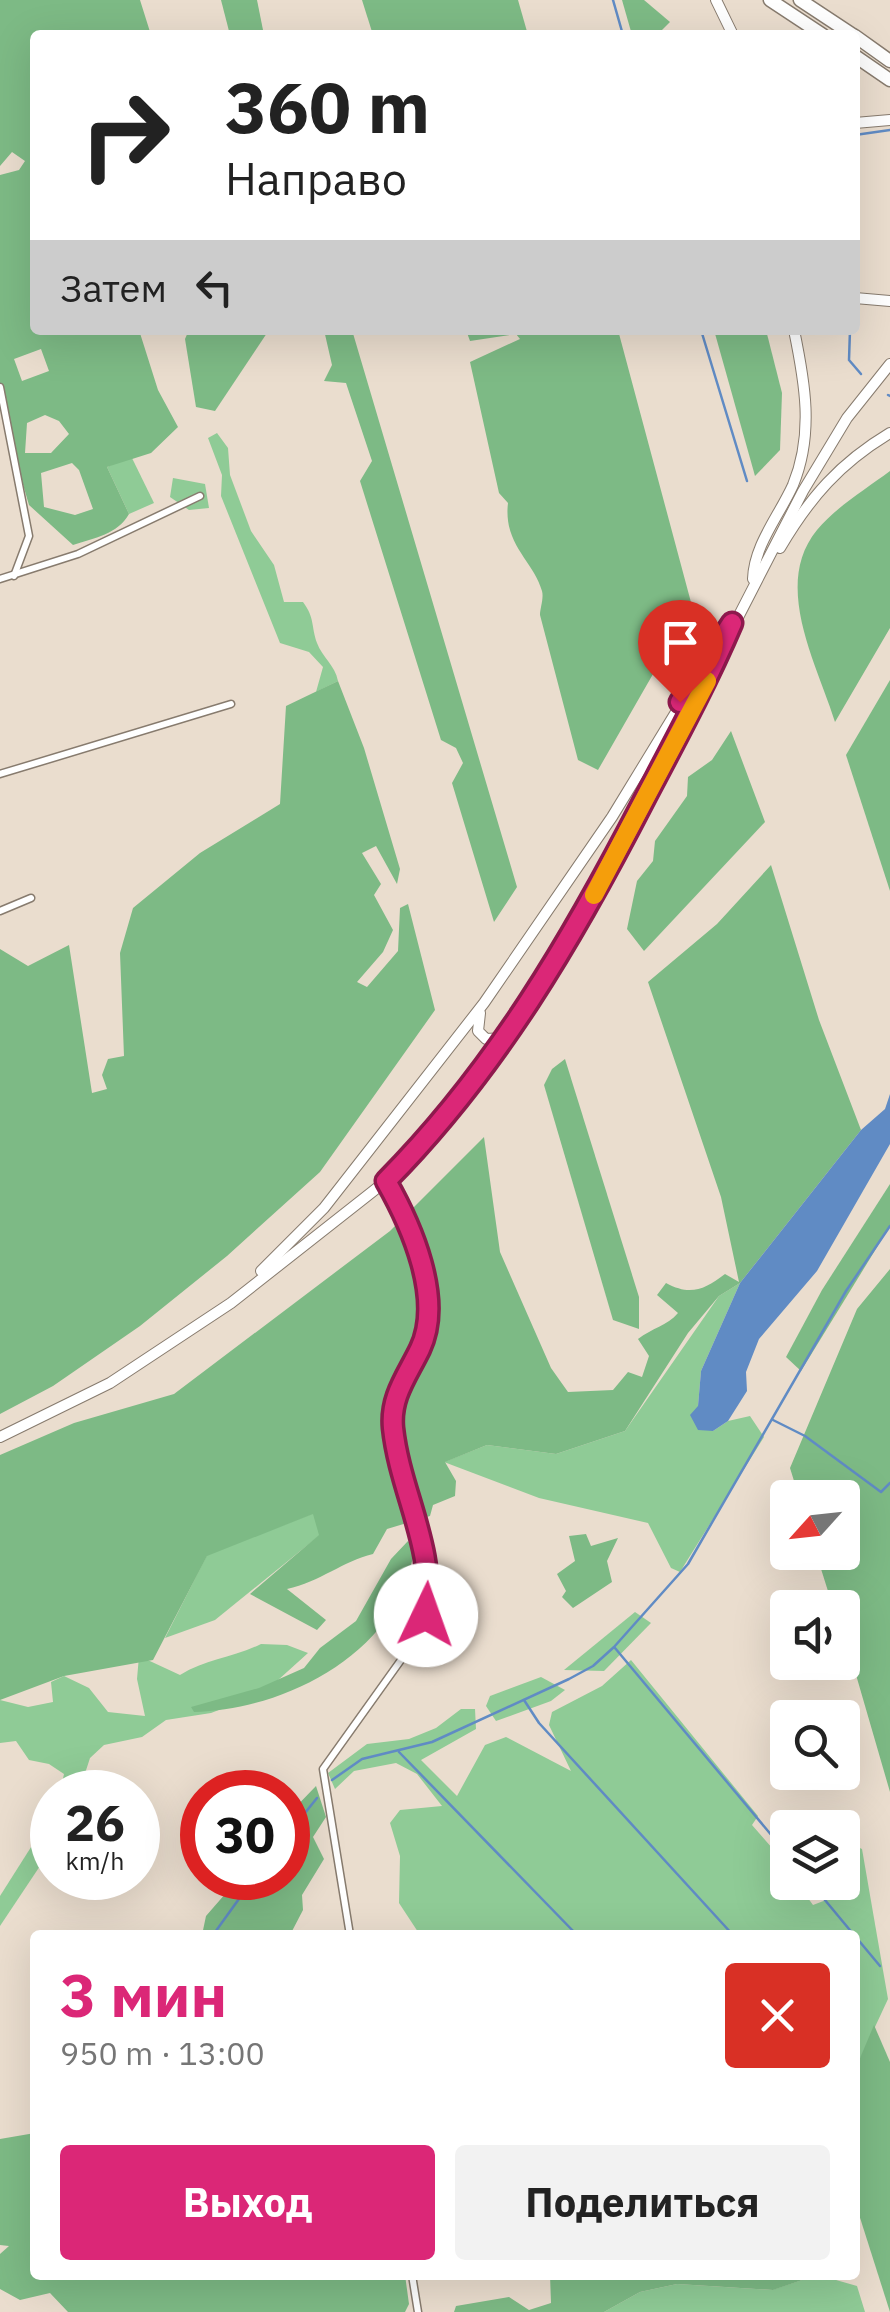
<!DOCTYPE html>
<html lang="ru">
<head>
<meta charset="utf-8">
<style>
  body { margin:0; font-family:"IBM Plex Sans",sans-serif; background:#f2f2f2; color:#222; height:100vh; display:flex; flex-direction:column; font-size:38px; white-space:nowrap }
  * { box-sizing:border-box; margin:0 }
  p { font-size:32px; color:#767676 }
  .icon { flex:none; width:55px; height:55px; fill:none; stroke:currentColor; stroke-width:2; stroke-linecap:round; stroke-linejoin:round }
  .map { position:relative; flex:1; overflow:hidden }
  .sheet { position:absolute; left:30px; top:1930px; width:830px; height:350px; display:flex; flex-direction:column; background:#fff; border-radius:10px; box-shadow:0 10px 40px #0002 }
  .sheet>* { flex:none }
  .hud { position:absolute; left:30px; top:30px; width:830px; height:305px; border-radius:10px; box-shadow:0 10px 40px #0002; background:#fff; color:#222; overflow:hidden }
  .needle { width:65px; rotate:243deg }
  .tools { position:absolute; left:770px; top:1480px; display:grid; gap:20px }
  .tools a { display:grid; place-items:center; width:90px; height:90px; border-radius:10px; background:#fff; box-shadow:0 10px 40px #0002; font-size:50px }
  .speed { position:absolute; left:30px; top:1770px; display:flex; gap:20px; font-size:50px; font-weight:700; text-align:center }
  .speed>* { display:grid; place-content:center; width:130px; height:130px; border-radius:50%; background:#fff; box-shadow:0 10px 40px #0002; line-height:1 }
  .speed small { font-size:25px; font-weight:400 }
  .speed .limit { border:15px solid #d22; background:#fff; color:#111 }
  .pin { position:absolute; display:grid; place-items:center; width:85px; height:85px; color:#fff; margin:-102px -42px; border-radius:50% 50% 50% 0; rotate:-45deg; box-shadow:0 0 10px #0007 }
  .pin .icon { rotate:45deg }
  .me { position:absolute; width:110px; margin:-55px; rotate:3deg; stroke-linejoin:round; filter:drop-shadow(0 0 8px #0008) }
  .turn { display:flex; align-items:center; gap:35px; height:210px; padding:0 30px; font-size:45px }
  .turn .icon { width:130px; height:130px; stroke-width:2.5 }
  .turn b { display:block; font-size:70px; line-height:85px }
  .then { display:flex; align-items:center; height:95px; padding:0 30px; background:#0003; gap:20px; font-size:38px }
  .round { display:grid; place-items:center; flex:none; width:105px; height:105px; border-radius:10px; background:#f2f2f2 }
  .summary { display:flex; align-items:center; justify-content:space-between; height:170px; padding:0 30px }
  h1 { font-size:60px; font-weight:800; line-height:75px; color:#db2777 }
  .primary-button { display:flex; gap:20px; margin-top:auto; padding:20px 30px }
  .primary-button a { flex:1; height:115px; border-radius:10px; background:#db2777; color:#fff; font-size:40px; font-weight:800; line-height:115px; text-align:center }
  .primary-button a+a { background:#f2f2f2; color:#222 }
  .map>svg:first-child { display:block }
  .green { fill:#8fcb96 }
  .forest { fill:#7dba85; fill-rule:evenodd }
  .water { fill:#608bc4 }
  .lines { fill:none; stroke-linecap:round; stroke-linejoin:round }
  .stream { stroke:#608bc4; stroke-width:2.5 }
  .street-casing { stroke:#877b6e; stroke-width:9 }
  .secondary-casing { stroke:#877b6e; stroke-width:12 }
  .highway-casing { stroke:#877b6e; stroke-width:15 }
  .street { stroke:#fff; stroke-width:6 }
  .secondary { stroke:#fff; stroke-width:10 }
  .highway { stroke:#fff; stroke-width:12 }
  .route-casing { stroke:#8e194d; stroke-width:25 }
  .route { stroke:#db2777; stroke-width:18 }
  .slow { stroke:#f59e0b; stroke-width:18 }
</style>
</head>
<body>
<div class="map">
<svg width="890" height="2312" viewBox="0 0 890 2312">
  <rect width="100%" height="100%" fill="#eaddce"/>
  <g class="green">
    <path d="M217,433L228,448L230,475L251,531L274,565L284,602H303C315,618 311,626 317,643C322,657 335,665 338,681L316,692L323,667L309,652L280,643L221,496L222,475L208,438Z"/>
    <polygon points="131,456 154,503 129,514 107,467"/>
    <polygon points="173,478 205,484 209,508 189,510 170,497"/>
    <polygon points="740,1283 701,1371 698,1406 713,1431 728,1421 750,1416 764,1437 680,1572 671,1568 648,1523 539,1498 444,1462 487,1445 556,1454 625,1431 719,1296"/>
    <polygon points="314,1513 320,1535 215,1620 165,1638 207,1555"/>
    <polygon points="635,1612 651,1623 604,1671 564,1670"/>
    <path d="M261,1644L287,1645L308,1653L277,1681L245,1700L211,1713L166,1720L142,1737L104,1745L90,1758L79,1792H60L64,1774L49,1764L29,1760L16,1741L0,1743V1700L28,1707L53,1702L51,1682L64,1676L89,1688L108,1712L145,1716L137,1679L139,1656L180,1675C206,1659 233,1658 261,1644Z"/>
    <polygon points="631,1660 758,1816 752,1825 787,1865 788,1882 797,1883 813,1905 826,1900 834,1883 842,1882 843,1840 862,1849 888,1999 855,2070 855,1935 420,1935 399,1903 400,1856 390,1823 400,1810 442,1806 417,1774 396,1763 354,1771 335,1789 328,1773 367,1744 409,1739 436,1728 461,1709 475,1709 476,1729 421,1760 457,1796 485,1745 506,1737 571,1771 549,1725 552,1712 602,1686"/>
    <polygon points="541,1677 565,1690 551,1701 496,1721 486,1706 490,1696"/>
    <polygon points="52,1814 52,1848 0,1926 0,1896"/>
    <polygon points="817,2275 838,2275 836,2280 857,2286 865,2312 604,2312 640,2292 677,2284 772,2290"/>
  </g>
  <g class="forest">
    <path d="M0,0H140L151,35H35V330H139L158,390L178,427L151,453L107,467L129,514C118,534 94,538 73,545L29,505L0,406V175L19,170L25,161L12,152L0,166ZM41,349L49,371L22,381L14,359ZM45,415L59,421L69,434L51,453H25L27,423ZM72,463L79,470L93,509L75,515L44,507L41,473Z"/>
    <polygon points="221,0 257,0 264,35 230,35"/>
    <polygon points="362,0 518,0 528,35 373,35"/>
    <polygon points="622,0 644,0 670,22 657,35 632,35"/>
    <polygon points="189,330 269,330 215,411 196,407 185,339"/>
    <polygon points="324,330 352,330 517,887 494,922 452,783 463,763 456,748 441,740 360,481 372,461 346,383 324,381 332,365"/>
    <path d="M466,330H618L692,606L598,770L578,760L540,615C540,609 544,598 542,591C534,561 503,545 508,503L499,493L470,362L520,339L516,334L470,341Z"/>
    <polygon points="714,330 766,330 782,393 780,450 755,476"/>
    <path d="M890,471V628L835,722C817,664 772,585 817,530C836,507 866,489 890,471Z"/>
    <polygon points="890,680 890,891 846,755"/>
    <polygon points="338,681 364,748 400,869 397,884 376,846 362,853 381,884 374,895 393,930 383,952 357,982 367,987 398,951 400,908 408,904 435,1010 320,1172 227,1256 140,1326 53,1386 0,1414 0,949 28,966 69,945 92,1093 107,1089 102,1075 108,1059 124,1056 120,953 133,908 200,853 280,804 286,706"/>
    <polygon points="731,731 765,822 644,951 627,929 637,881 653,861 655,841 687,796 688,777 712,760"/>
    <path d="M771,865L819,1020L861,1130L740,1283L719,1296L688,1333L625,1431L556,1454L487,1445L445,1462L456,1481L455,1496L433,1505L430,1516L387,1529L373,1554C343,1561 320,1582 287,1589L326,1620L317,1630L250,1594L319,1535L313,1514L207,1556L153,1660L64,1676L0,1700V1455L74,1423L174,1394L390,1231L484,1137L500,1252L551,1368L568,1392L613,1390L628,1372L642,1377L649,1356L638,1339C652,1328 667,1326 678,1313L657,1295L666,1283C690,1296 704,1290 725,1274L739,1282L721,1197L648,982L717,924Z"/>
    <polygon points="565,1059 639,1297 639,1329 613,1320 544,1085 552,1069"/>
    <polygon points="890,1184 890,1226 801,1371 786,1357 822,1290"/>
    <polygon points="890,1269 890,1792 843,1630 842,1608 833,1607 816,1553 842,1552 842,1498 799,1497 790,1468 857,1309"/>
    <polygon points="586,1534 591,1546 618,1538 607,1561 612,1582 573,1608 562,1597 566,1591 557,1574 575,1561 569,1536"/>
    <path d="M408,1541L416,1549C408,1573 401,1600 385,1621C342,1678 264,1710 194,1712L191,1707L259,1688L304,1668L320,1648L356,1621L391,1559Z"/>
    <polygon points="316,1786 326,1817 313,1837 324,1859 302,1895 303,1910 290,1935 202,1935 206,1916 239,1878 288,1878 288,1815"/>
    <polygon points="874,2025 890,2062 890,2312 855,2202 855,2070"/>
    <polygon points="35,2133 35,2275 405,2275 409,2304 405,2312 68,2312 50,2293 20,2300 0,2289 0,2254 9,2246 0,2245 0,2139"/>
    <polygon points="550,2275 817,2275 773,2290 677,2284 640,2292 604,2312 454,2312 456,2306 509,2297 529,2310 551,2303"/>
  </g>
  <polygon class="water" points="890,1094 890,1144 817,1271 759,1339 746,1372 747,1391 728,1421 713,1431 698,1430 690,1415 698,1406 701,1371 740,1283 861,1130 885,1109"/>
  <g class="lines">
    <g class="stream">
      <polyline points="613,0 623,35"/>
      <polyline points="855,135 890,130"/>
      <polyline points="701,330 747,481"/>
      <polyline points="850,330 849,360 861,374"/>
      <polyline points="888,395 890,396"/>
      <polyline points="773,1420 805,1436 881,1492 890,1483"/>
      <polyline points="615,1648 788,1855"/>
      <polyline points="524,1700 539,1723 733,1935"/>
      <polyline points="399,1752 577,1935"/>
      <polyline points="332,1780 362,1759 432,1742 569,1679 593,1666 614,1647 688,1564 846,1291 890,1226"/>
      <polyline points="288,1834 317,1798"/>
      <polyline points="810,1882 854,1935"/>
      <polyline points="213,1935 254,1878"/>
      <polyline points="855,1936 880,1966"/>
    </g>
    <g class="street-casing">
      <g id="street">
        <polyline points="0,387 29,536 14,576"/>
        <polyline points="0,579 78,554 200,496"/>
        <polyline points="0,774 231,704"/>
        <polyline points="0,911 31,898"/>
        <path d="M350,1935L323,1769L416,1639C450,1560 399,1505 393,1426C391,1395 408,1375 421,1349C444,1299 411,1226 387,1182"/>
        <polyline points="412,2275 418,2312"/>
      </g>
    </g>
    <g class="secondary-casing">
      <g id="secondary">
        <polyline points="716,0 733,35"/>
        <polyline points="855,123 890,120"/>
        <polyline points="855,298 890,301"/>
        <path d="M780,548C810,497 840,463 890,433"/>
        <path d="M753,579C754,545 779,516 793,485C814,434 805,383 794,330"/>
        <polyline points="480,1013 478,1031 486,1039 504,1038"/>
        <polyline points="261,1271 324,1208 484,1003 612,817 720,640"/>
        <polyline points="0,1437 110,1383 231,1303 386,1181 461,1101 539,989 591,903 803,491 847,418 890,364"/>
      </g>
    </g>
    <g class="highway-casing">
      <g id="highway">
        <polyline points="770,0 823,35"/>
        <polyline points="800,0 853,35"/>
        <polyline points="855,36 890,61"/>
        <polyline points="855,56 890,80"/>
      </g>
    </g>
    <use href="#street" class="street"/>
    <use href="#secondary" class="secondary"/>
    <use href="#highway" class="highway"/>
  </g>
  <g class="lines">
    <g class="route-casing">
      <path id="route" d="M426,1615C436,1548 400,1493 393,1428C390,1397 407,1376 420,1349C444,1299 411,1225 386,1181C496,1070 573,938 644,800C675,741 706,684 732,623L680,702"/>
    </g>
    <use href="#route" class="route"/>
    <polyline class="slow" points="594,895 707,681"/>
  </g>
</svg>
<div class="tools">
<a><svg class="needle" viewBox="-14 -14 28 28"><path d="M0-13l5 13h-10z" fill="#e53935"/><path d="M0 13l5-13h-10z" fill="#767676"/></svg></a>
<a><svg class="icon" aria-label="sound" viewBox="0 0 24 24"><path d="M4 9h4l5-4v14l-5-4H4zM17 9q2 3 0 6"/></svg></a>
<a><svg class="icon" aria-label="search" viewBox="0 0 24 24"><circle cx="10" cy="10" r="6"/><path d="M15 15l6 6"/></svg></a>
<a><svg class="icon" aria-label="layers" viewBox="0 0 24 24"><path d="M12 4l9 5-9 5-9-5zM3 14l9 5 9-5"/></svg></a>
</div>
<div class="speed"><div>26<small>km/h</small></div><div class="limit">30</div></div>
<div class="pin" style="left:680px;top:702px;background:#d93025"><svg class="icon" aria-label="arrive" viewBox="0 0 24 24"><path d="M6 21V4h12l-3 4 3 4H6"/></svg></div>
<svg class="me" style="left:426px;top:1615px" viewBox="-20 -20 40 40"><circle r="19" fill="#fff"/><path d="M0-13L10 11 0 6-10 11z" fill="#db2777"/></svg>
<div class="hud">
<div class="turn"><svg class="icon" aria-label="right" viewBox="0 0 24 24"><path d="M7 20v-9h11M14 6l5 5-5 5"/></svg><div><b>360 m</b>Направо</div></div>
<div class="then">Затем<svg class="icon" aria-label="left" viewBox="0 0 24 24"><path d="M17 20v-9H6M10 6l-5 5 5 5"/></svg></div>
</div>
<section class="sheet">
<div class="summary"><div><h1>3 мин</h1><p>950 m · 13:00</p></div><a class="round" style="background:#d93025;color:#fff"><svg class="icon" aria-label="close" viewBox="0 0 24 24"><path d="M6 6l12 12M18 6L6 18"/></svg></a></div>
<div class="primary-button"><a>Выход</a><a>Поделиться</a></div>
</section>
</div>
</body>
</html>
